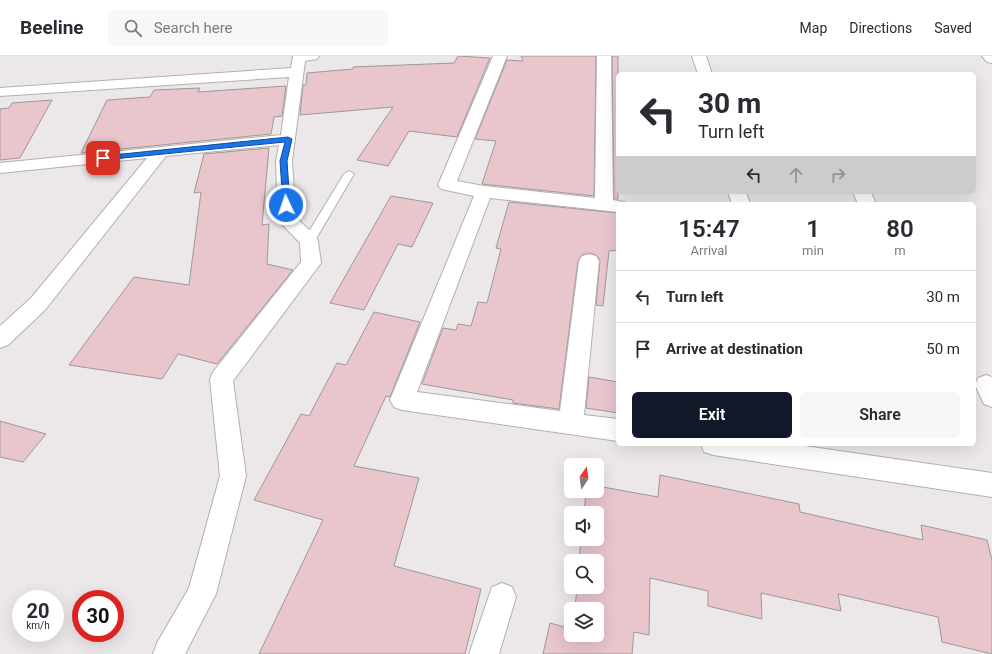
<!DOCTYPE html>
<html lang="en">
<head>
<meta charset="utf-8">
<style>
  body { margin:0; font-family:Roboto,sans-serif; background:#f7f7f7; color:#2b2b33; height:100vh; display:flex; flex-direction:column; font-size:15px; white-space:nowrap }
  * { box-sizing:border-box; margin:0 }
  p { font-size:13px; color:#7c7c81 }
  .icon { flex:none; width:22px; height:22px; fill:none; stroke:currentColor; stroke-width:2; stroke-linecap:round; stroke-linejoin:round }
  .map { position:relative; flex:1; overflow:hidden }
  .drawer { position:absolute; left:616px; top:146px; width:360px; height:244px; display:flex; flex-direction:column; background:#fff; border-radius:6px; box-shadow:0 4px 16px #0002 }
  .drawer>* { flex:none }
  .banner { position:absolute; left:616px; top:16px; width:360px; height:122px; border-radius:6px; box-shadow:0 4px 16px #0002; background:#fff; color:#2b2b33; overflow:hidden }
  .needle { width:26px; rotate:13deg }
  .controls { position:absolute; left:564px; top:402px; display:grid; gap:8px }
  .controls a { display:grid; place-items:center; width:40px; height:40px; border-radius:6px; background:#fff; box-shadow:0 4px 16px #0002; font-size:20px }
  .speed { position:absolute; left:12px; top:534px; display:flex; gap:8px; font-size:20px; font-weight:700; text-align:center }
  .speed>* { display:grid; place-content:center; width:52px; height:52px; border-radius:50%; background:#fff; box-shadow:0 4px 16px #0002; line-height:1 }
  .speed small { font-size:10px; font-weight:400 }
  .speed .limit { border:6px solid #d22; background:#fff; color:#111 }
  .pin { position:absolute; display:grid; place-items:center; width:34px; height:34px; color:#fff; margin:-17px; border-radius:8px; box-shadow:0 2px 6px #0006 }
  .me { position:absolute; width:44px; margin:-22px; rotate:357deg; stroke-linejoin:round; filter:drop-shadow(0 0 3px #0008) }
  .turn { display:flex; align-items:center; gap:14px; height:84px; padding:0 16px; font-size:18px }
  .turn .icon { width:52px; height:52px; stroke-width:2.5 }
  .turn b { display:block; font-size:28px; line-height:34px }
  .lanes { display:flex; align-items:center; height:38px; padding:0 16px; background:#0003; justify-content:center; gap:20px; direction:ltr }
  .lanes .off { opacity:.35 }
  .eta { display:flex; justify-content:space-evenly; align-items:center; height:68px; text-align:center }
  .eta b { font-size:24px; font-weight:600; line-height:28px }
  .cta { display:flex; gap:8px; margin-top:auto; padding:8px 16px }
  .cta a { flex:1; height:46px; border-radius:6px; background:#111827; color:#fff; font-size:16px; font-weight:600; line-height:46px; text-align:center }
  .cta a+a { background:#f7f7f7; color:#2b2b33 }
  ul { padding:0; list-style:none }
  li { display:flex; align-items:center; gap:12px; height:52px; padding:0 16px; border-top:1px solid #e1e1e2 }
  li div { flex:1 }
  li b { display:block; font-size:15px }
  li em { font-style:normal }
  header { display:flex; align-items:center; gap:24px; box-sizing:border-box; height:56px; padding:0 20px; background:#fff; border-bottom:1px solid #e1e1e2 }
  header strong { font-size:19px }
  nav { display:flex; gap:22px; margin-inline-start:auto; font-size:14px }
  .search { width:280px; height:36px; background:#f7f7f7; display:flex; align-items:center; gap:10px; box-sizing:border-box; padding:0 14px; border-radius:6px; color:#7c7c81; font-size:15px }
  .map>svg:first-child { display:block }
  .building { fill:#e9c5cc; stroke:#9d9899 }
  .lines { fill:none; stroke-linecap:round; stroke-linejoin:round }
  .service-casing { stroke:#b4afb0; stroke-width:2 }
  .minor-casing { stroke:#b4afb0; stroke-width:2 }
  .service { fill:#fff; fill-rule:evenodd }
  .minor { fill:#fff; fill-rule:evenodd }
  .route { fill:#1a73e8; stroke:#114b97 }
</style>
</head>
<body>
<header>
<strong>Beeline</strong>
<div class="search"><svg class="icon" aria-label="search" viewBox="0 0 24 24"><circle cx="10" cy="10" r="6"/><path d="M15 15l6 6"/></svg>Search here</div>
<nav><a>Map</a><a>Directions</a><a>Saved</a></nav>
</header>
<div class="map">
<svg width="992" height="598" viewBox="0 0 992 598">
  <rect width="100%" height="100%" fill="#ece7e8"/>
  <g class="building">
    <polygon points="458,0 490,2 457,81 409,75 388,110 357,104 393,51 300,59 303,29 306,29 307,17 353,13 353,11 454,7"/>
    <polygon points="521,0 596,0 594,140 482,128 496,85 475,83 507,4 523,5"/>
    <polygon points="612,0 618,0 618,143 614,143"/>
    <polygon points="286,30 282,60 274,61 271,78 81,97 107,44 150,41 154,34 200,32 198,36"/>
    <polygon points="52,44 20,102 0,104 0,53 9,52 12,47"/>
    <polygon points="269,92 262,169 269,168 267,208 293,214 217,308 178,298 162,323 69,309 134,221 189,229 201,136 194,137 204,98"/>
    <polygon points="391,140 433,147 412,191 398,188 364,254 330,247"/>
    <polygon points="509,146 618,157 618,194 609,195 603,250 596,249 600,204 596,199 589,197 582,199 578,205 559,353 513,347 513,344 422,328 443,272 456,274 458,268 471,270 478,246 487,247 501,193 496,192"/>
    <polygon points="374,256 420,266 390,341 386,340 354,410 419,422 394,510 481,533 465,598 259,598 323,464 254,444 301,358 309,360 337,307 346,309"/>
    <polygon points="589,321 618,326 618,357 586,352"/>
    <polygon points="0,365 46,378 23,406 0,401"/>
    <polygon points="660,419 799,448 800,456 923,484 921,469 987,484 992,504 992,598 942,586 938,561 838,538 841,555 761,537 762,563 708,550 708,535 650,522 649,579 634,576 632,598 543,598 550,567 571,573 571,579 597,579 597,553 575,553 577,531 597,531 597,505 579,505 581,483 597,483 597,457 584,457 586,435 597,435 597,430 658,441"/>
  </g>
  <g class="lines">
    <g class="service-casing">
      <polygon id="service" points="349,115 354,118 313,188 305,188 304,185 305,182 344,118"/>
    </g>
    <g class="minor-casing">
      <g id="minor">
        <polygon points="293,0 319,0 317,3 305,5 292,105 296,162 316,180 318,185 321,207 233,325 246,420 216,538 185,598 153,598 157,587 189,532 220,420 210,323 213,316 301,206 300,187 278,164 276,105 279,89 166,100 45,254 8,289 0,292 0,270 31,242 147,102 0,117 0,107 281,79 289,21 0,40 0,32 291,12"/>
        <polygon points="493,0 507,0 457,125 484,130 595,142 597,0 611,0 613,144 624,146 626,148 618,148 618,156 490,142 417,336 560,355 579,205 582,200 589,198 596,200 599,205 584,359 618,363 618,385 402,354 394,351 390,344 474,140 441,133 438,129"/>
        <polygon points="692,0 706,0 712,18 698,18"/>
        <polygon points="982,0 992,0 992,7 987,6"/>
        <polygon points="728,136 746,136 750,148 732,148"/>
        <polygon points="853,136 871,136 876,148 858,148"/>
        <polygon points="986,319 992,321 992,351 984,348 975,329 978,322"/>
        <polygon points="701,388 791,388 992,417 992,441 713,399 704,396"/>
        <polygon points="502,527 512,531 516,541 499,598 469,598 492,531"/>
      </g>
    </g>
    <use href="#service" class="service"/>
    <use href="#minor" class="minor"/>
  </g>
  <polygon class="route" points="288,81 292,83 287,105 290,149 286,152 283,149 280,105 285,86 103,104 99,102 103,100"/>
</svg>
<div class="controls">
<a><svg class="needle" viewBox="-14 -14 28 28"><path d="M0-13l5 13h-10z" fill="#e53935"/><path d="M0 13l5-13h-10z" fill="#7c7c81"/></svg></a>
<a><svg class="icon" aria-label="sound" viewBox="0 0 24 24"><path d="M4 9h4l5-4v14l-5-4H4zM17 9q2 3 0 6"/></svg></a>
<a><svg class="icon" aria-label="search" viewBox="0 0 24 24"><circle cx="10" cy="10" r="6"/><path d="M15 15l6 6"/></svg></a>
<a><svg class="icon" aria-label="layers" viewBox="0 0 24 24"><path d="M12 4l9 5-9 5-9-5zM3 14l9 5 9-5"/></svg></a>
</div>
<div class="speed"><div>20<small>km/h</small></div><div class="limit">30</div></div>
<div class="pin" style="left:103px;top:102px;background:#d93025"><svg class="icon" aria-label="arrive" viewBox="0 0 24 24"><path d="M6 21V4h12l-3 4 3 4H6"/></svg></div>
<svg class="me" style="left:286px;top:149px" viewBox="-20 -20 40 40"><circle r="17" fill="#1a73e8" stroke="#fff" stroke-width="3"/><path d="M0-11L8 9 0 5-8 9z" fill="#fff"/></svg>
<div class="banner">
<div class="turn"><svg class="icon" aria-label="left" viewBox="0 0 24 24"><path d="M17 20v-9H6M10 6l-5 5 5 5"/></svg><div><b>30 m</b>Turn left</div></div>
<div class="lanes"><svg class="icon" aria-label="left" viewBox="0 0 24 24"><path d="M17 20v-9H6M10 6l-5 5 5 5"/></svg><svg class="icon off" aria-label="ahead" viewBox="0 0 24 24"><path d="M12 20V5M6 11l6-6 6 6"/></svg><svg class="icon off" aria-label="right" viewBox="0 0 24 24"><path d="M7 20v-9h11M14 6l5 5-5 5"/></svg></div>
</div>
<section class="drawer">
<div class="eta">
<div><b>15:47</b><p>Arrival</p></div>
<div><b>1</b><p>min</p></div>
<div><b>80</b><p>m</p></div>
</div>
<ul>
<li><svg class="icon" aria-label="left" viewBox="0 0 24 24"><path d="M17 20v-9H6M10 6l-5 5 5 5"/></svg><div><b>Turn left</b></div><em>30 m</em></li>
<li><svg class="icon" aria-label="arrive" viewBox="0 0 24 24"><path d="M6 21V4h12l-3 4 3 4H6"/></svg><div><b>Arrive at destination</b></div><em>50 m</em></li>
</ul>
<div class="cta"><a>Exit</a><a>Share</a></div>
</section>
</div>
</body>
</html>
